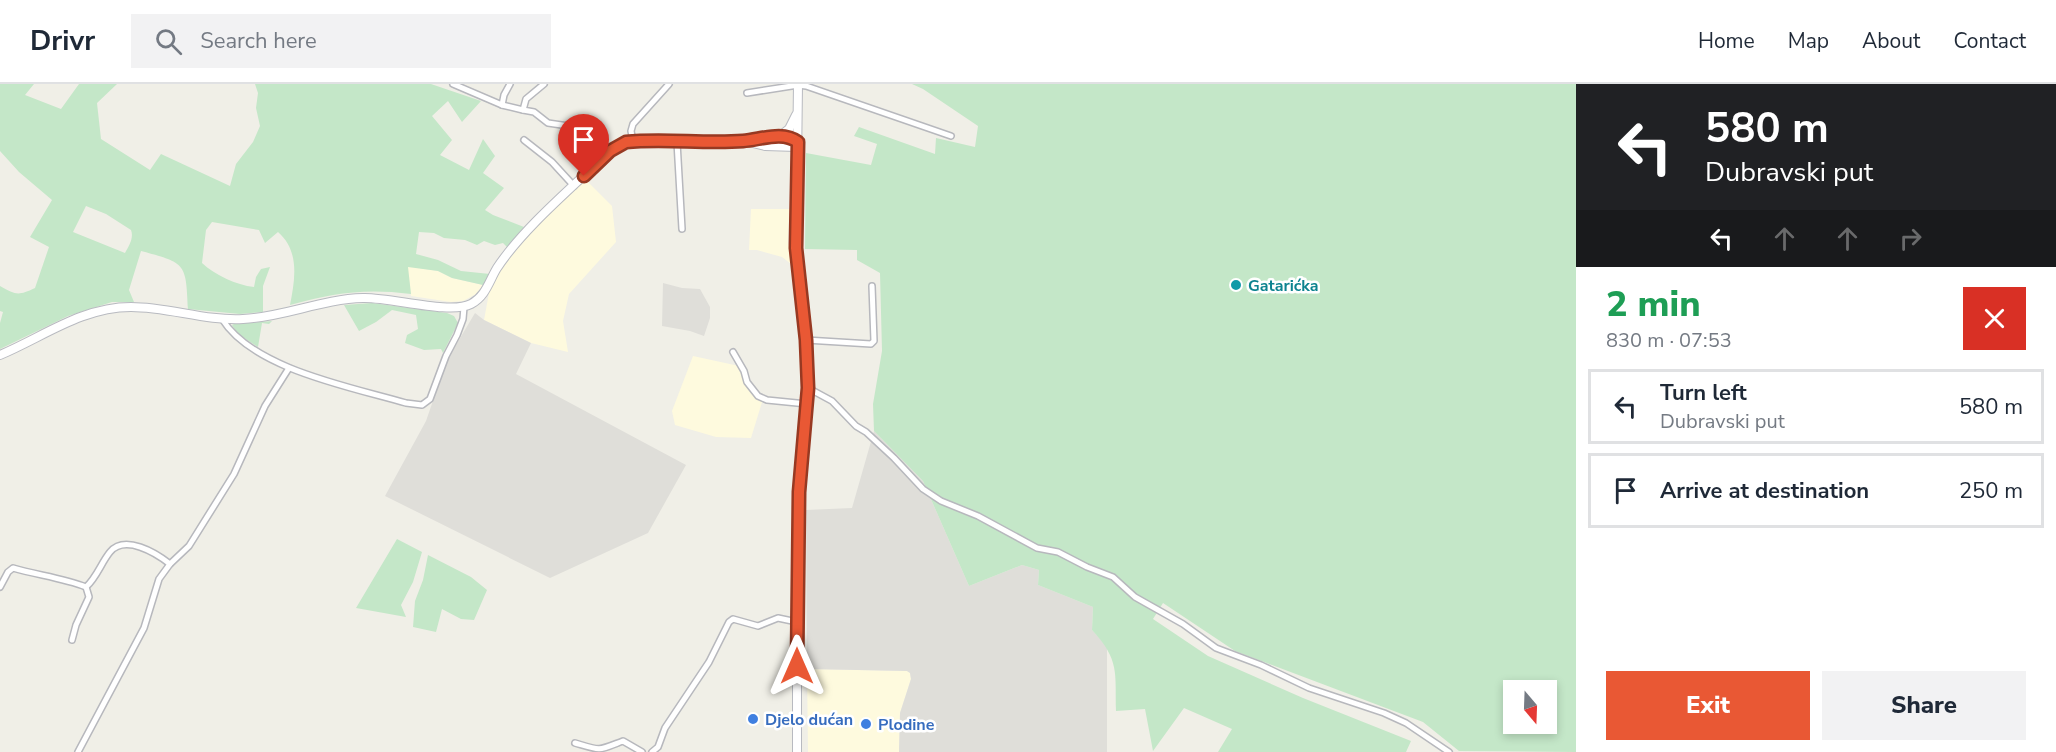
<!DOCTYPE html>
<html lang="en">
<head>
<meta charset="utf-8">
<style>
  body { margin:0; font-family:"Nunito Sans",sans-serif; background:#f2f2f3; color:#1f2937; height:100vh; display:flex; flex-direction:column; font-size:22px; white-space:nowrap }
  * { box-sizing:border-box; margin:0 }
  p { font-size:20px; color:#747a83 }
  .icon { flex:none; width:33px; height:33px; fill:none; stroke:currentColor; stroke-width:2; stroke-linecap:round; stroke-linejoin:round }
  .map { position:relative; flex:1; overflow:hidden }
  .drawer { display:flex; flex-direction:column; background:#fff; width:480px }
  .drawer>* { flex:none }
  .guide { background:#202124; color:#fff; overflow:hidden }
  .needle { width:39px; rotate:161deg }
  .fabs { position:absolute; left:1503px; top:596px; display:grid; gap:12px }
  .fabs a { display:grid; place-items:center; width:54px; height:54px; border-radius:0px; background:#fff; box-shadow:0 3px 9px #0003; font-size:30px }
  .pin { position:absolute; display:grid; place-items:center; width:51px; height:51px; color:#fff; margin:-62px -26px; border-radius:50% 50% 50% 0; rotate:-45deg; box-shadow:0 0 6px #0007 }
  .pin .icon { rotate:45deg }
  .me { position:absolute; width:66px; margin:-33px; rotate:0deg; stroke-linejoin:round; filter:drop-shadow(0 0 4px #0008) }
  .turn { display:flex; align-items:center; gap:21px; height:126px; padding:0 30px; font-size:27px }
  .turn .icon { width:78px; height:78px; stroke-width:2.5 }
  .turn b { display:block; font-size:42px; line-height:51px }
  .lanes { display:flex; align-items:center; height:57px; padding:0 30px; background:#0003; justify-content:center; gap:30px; direction:ltr }
  .lanes .off { opacity:.35 }
  .round { display:grid; place-items:center; flex:none; width:63px; height:63px; border-radius:0px; background:#f2f2f3 }
  .overview { display:flex; align-items:center; justify-content:space-between; height:102px; padding:0 30px }
  h1 { font-size:36px; font-weight:800; line-height:45px; color:#1e9e55 }
  .cta { display:flex; gap:12px; margin-top:auto; padding:12px 30px }
  .cta a { flex:1; height:69px; border-radius:0px; background:#e95834; color:#fff; font-size:24px; font-weight:800; line-height:69px; text-align:center }
  .cta a+a { background:#f2f2f3; color:#1f2937 }
  ul { padding:0; list-style:none }
  li { display:flex; align-items:center; gap:18px; height:75px; margin:0 12px 9px; padding:0 18px; border:3px solid #e0e1e3; border-radius:0px }
  li div { flex:1 }
  li b { display:block; font-size:22px }
  li em { font-style:normal }
  header { display:flex; align-items:center; gap:36px; box-sizing:border-box; height:84px; padding:0 30px; background:#fff; border-bottom:2px solid #e0e1e3 }
  header strong { font-size:28px }
  nav { display:flex; gap:33px; margin-inline-start:auto; font-size:21px }
  .search { width:420px; height:54px; background:#f2f2f3; display:flex; align-items:center; gap:15px; box-sizing:border-box; padding:0 21px; border-radius:0px; color:#747a83; font-size:22px }
  main { display:flex; flex:1; min-height:0 }
  .map>svg:first-child { display:block }
  .commercial { fill:#fefade }
  .industrial { fill:#dfded9 }
  .green { fill:#c4e7c8; fill-rule:evenodd }
  .lines { fill:none; stroke-linecap:round; stroke-linejoin:round }
  .street-casing { stroke:#b7b8bd; stroke-width:8 }
  .secondary-casing { stroke:#b8bac0; stroke-width:10 }
  .street { stroke:#fff; stroke-width:5 }
  .secondary { stroke:#fff; stroke-width:8 }
  .route-casing { stroke:#973922; stroke-width:15 }
  .route { stroke:#e95834; stroke-width:10 }
  .culture-dot { fill:#0f9aa8; stroke:#fff; stroke-width:2 }
  .shop-dot { fill:#3f7fe0; stroke:#fff; stroke-width:2 }
  .labels { text-anchor:middle; stroke-width:5; stroke-linejoin:round; paint-order:stroke }
  .culture-label { font-size:16px; font-weight:bold; fill:#0d838f; stroke:#fff; text-anchor:start }
  .shop-label { font-size:16px; font-weight:bold; fill:#366cbe; stroke:#fff; text-anchor:start }
</style>
</head>
<body>
<header>
<strong>Drivr</strong>
<div class="search"><svg class="icon" aria-label="search" viewBox="0 0 24 24"><circle cx="10" cy="10" r="6"/><path d="M15 15l6 6"/></svg>Search here</div>
<nav><a>Home</a><a>Map</a><a>About</a><a>Contact</a></nav>
</header>
<main>
<div class="map">
<svg width="1576" height="668" viewBox="0 0 1576 668">
  <rect width="100%" height="100%" fill="#f0efe7"/>
  <g class="commercial">
    <polygon points="585,95 612,122 616,158 569,210 563,237 568,268 531,259 484,236 489,209 497,190 519,160"/>
    <polygon points="751,125 789,125 788,159 792,174 791,180 782,173 757,166 749,166"/>
    <polygon points="407,182 438,187 452,194 483,201 476,210 463,217 451,218 411,212"/>
    <polygon points="693,272 739,282 743,297 748,304 753,310 763,315 751,354 716,353 675,341 672,327"/>
    <polygon points="807,585 907,587 910,589 911,595 900,629 899,668 808,668"/>
  </g>
  <g class="industrial">
    <polygon points="663,199 682,204 700,205 710,223 710,234 704,252 690,247 662,242"/>
    <polygon points="475,229 484,236 531,259 516,290 686,381 648,449 550,494 385,412 426,337 447,276"/>
    <polygon points="874,347 923,397 969,502 1022,481 1039,486 1038,501 1093,523 1092,546 1107,562 1107,668 899,668 900,629 911,595 910,589 907,587 807,585 806,426 852,424"/>
  </g>
  <g class="green">
    <path d="M0,0H34L25,11L61,25L79,0H117L97,19L101,55L150,86L161,70L230,102L236,80L253,58L260,42L256,24L258,9L255,0H431L481,17L462,38L448,17L432,32L452,56L440,71L469,86L483,55L495,72L483,89L504,104L485,126L493,131L524,143L507,163L503,159L495,161L484,157L477,161L465,156L444,154L434,149L419,148L416,170L438,176L461,187L490,190L483,201L452,194L438,187L408,183L411,210C364,204 334,209 290,221C295,196 300,167 278,148L265,159L259,146L212,138L206,146L202,179C215,191 236,201 254,203L256,193L261,185L270,183L263,202V228L240,230L188,225C186,179 186,179 141,167L129,206L134,218H112L68,232L0,265V239L3,228L0,227V202C16,211 18,212 35,204L49,163L30,153L52,116L19,88L0,67ZM86,122L106,130L131,146C134,154 129,162 125,169L73,148Z"/>
    <path d="M912,0H1576V668L1459,667L1423,638L1235,567L1163,519L1153,535L1208,572L1303,614L1411,657L1406,668H1218L1232,645L1184,624L1153,667L1145,625L1116,627C1115,589 1120,576 1092,546L1093,523L1038,501L1039,486L1022,481L969,502L923,397L874,347L873,320L882,267L880,189L857,176V166L805,165L806,69L871,81L877,60L854,52L859,43L935,70L936,54L975,63L978,42L923,5ZM1514,606H1546V639H1514Z"/>
    <polygon points="372,219 447,229 454,232 458,239 443,269 441,265 424,266 405,259 407,251 418,245 416,231 392,226 376,238 359,247 344,221"/>
    <polygon points="272,237 269,240 262,239 258,263 238,250 232,241 234,240"/>
    <polygon points="397,455 422,468 413,498 401,521 406,533 356,524"/>
    <polygon points="428,471 471,493 487,506 474,536 461,535 442,525 436,548 413,543 415,517 423,496"/>
  </g>
  <g class="lines">
    <g class="street-casing">
      <g id="street">
        <polyline points="453,0 502,21 523,26"/>
        <polyline points="544,0 526,15 523,26 534,28 548,39 582,44 610,67"/>
        <polyline points="747,9 798,1 806,2 951,52"/>
        <polyline points="502,21 504,11 510,0"/>
        <polyline points="524,56 552,78 574,102"/>
        <polyline points="633,57 631,47 633,40 669,0"/>
        <polyline points="677,58 682,145"/>
        <path d="M222,235C253,285 351,303 406,319L422,321L430,315L446,272L457,251L463,235L464,223"/>
        <polyline points="806,256 871,260 874,257 872,202"/>
        <polyline points="733,268 744,287 747,298 758,312 767,316 807,320"/>
        <polyline points="808,304 832,317 856,342 866,348 894,374 923,405 941,417 978,432 1037,464 1058,468 1087,483 1113,493 1135,513 1183,540 1216,564 1261,581 1309,604 1384,629 1406,639 1449,668"/>
        <path d="M0,503L8,488L13,484C37,491 63,494 86,503"/>
        <path d="M72,556L76,541L89,513L86,503C97,493 101,479 110,468C125,450 156,469 170,480"/>
        <path d="M575,659C602,667 597,667 623,657L642,668"/>
        <polyline points="78,668 144,544 159,495 170,480 189,462 234,390 265,322 289,284"/>
        <polyline points="652,668 658,663 665,644 709,578 729,538 733,535 758,542 778,534 797,538"/>
      </g>
    </g>
    <g class="secondary-casing">
      <g id="secondary">
        <polyline points="780,52 789,45 796,31"/>
        <polyline points="749,58 765,62 797,63"/>
        <path d="M0,271C43,253 82,223 131,223C169,223 205,237 243,235C284,233 322,215 363,214C391,213 450,231 471,220C486,212 489,197 497,184C524,143 574,102 610,67L619,61L633,57H744L780,52L791,54L797,58"/>
        <polyline points="797,668 797,479 799,408 808,304 806,256 796,164 798,0"/>
      </g>
    </g>
    <use href="#street" class="street"/>
    <use href="#secondary" class="secondary"/>
  </g>
  <g class="lines">
    <g class="route-casing">
      <path id="route" d="M584,92L610,67L626,58C664,54 704,60 743,57C760,56 782,46 798,58L796,164L806,256L808,304L799,408L797,582"/>
    </g>
    <use href="#route" class="route"/>
  </g>
  <circle class="culture-dot" cx="1236" cy="201" r="6"/>
  <g class="shop-dot">
    <circle cx="753" cy="635" r="6"/>
    <circle cx="866" cy="640" r="6"/>
  </g>
  <g class="labels">
    <g class="culture-label">
      <text x="1248" y="207">Gatarićka</text>
    </g>
    <g class="shop-label">
      <text x="765" y="641">Djelo dućan</text>
      <text x="878" y="646">Plodine</text>
    </g>
  </g>
</svg>
<div class="fabs">
<a><svg class="needle" viewBox="-14 -14 28 28"><path d="M0-13l5 13h-10z" fill="#e53935"/><path d="M0 13l5-13h-10z" fill="#747a83"/></svg></a>
</div>
<div class="pin" style="left:584px;top:92px;background:#d93025"><svg class="icon" aria-label="arrive" viewBox="0 0 24 24"><path d="M6 21V4h12l-3 4 3 4H6"/></svg></div>
<svg class="me" style="left:797px;top:582px" viewBox="-20 -20 40 40"><path d="M0-17L14 15 0 8-14 15z" fill="#e95834" stroke="#fff" stroke-width="4"/></svg>
</div>
<section class="drawer">
<div class="guide">
<div class="turn"><svg class="icon" aria-label="left" viewBox="0 0 24 24"><path d="M17 20v-9H6M10 6l-5 5 5 5"/></svg><div><b>580 m</b>Dubravski put</div></div>
<div class="lanes"><svg class="icon" aria-label="left" viewBox="0 0 24 24"><path d="M17 20v-9H6M10 6l-5 5 5 5"/></svg><svg class="icon off" aria-label="ahead" viewBox="0 0 24 24"><path d="M12 20V5M6 11l6-6 6 6"/></svg><svg class="icon off" aria-label="ahead" viewBox="0 0 24 24"><path d="M12 20V5M6 11l6-6 6 6"/></svg><svg class="icon off" aria-label="right" viewBox="0 0 24 24"><path d="M7 20v-9h11M14 6l5 5-5 5"/></svg></div>
</div>
<div class="overview"><div><h1>2 min</h1><p>830 m · 07:53</p></div><a class="round" style="background:#d93025;color:#fff"><svg class="icon" aria-label="close" viewBox="0 0 24 24"><path d="M6 6l12 12M18 6L6 18"/></svg></a></div>
<ul>
<li><svg class="icon" aria-label="left" viewBox="0 0 24 24"><path d="M17 20v-9H6M10 6l-5 5 5 5"/></svg><div><b>Turn left</b><p>Dubravski put</p></div><em>580 m</em></li>
<li><svg class="icon" aria-label="arrive" viewBox="0 0 24 24"><path d="M6 21V4h12l-3 4 3 4H6"/></svg><div><b>Arrive at destination</b></div><em>250 m</em></li>
</ul>
<div class="cta"><a>Exit</a><a>Share</a></div>
</section>
</main>
</body>
</html>
